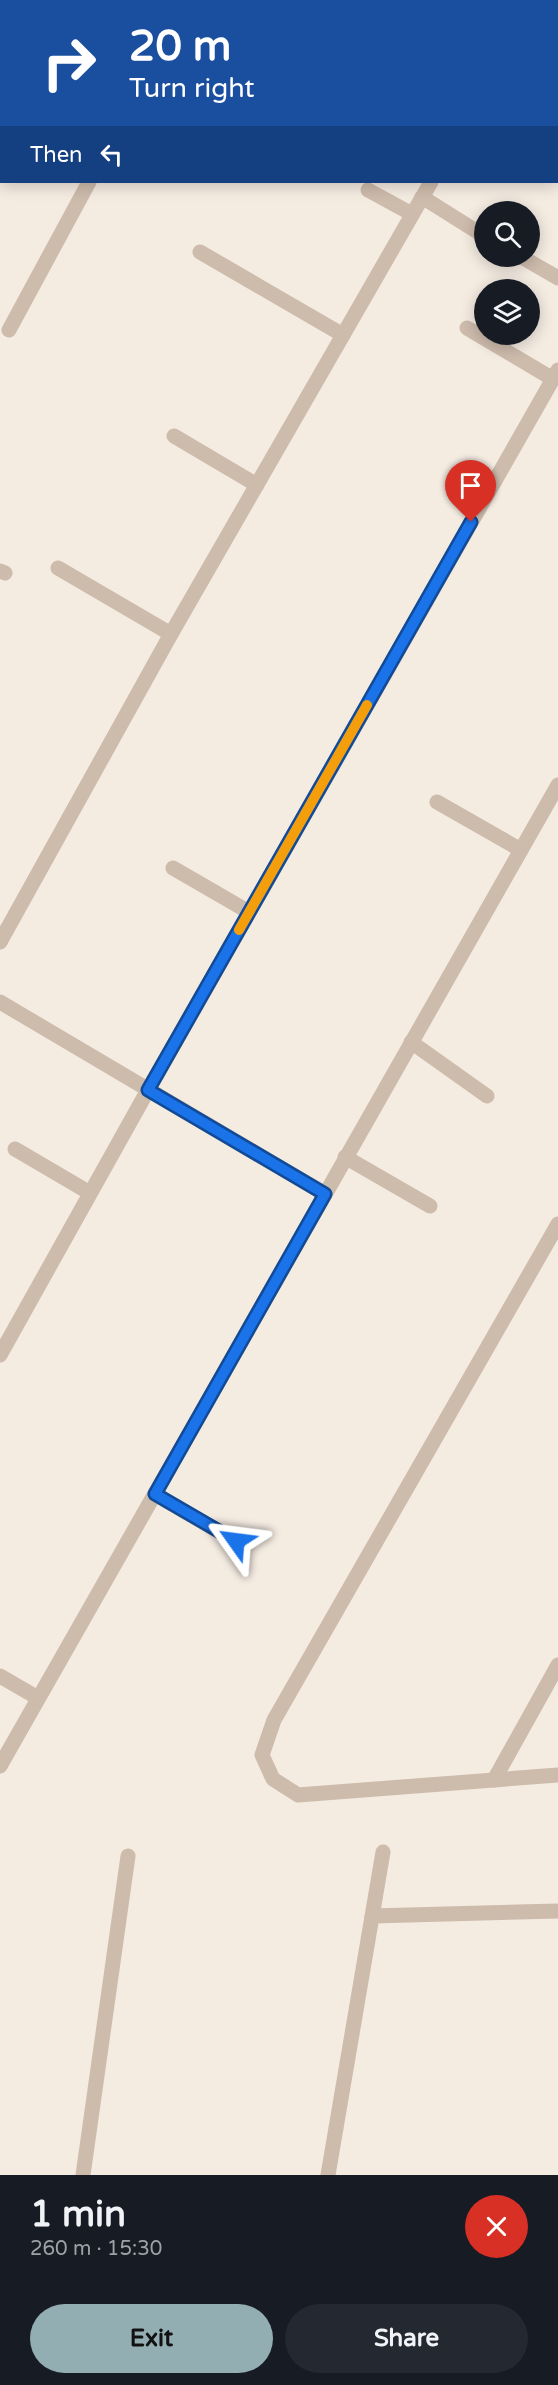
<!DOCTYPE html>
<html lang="en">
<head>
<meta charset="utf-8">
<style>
  body { margin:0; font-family:"Varela Round",sans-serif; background:#242831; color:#f1f3f6; height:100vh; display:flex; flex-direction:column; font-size:22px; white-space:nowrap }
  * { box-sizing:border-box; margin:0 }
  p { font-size:20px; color:#9ea1a6 }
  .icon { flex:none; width:33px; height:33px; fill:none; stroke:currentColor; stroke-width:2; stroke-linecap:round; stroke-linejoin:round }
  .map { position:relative; height:2175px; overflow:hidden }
  .panel { display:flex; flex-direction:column; background:#171b24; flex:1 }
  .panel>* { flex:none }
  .top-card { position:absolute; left:0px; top:0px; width:558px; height:183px; box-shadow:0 3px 15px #0003; background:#1a4fa0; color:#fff; overflow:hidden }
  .tools { position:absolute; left:474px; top:201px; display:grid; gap:12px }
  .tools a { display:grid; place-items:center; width:66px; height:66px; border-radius:50%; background:#171b24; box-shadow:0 3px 15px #0003; font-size:30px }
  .pin { position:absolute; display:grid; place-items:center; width:51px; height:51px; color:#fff; margin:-62px -26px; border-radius:50% 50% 50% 0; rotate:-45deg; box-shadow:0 0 6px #0007 }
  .pin .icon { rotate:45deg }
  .me { position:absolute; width:66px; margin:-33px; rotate:301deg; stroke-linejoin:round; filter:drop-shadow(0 0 4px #0008) }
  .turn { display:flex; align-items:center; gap:21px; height:126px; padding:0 30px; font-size:27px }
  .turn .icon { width:78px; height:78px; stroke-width:2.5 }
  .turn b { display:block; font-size:42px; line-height:51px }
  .then { display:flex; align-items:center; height:57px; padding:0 30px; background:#0003; gap:12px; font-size:22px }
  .round { display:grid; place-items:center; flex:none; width:63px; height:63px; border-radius:32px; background:#242831 }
  .overview { display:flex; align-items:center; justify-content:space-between; height:102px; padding:0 30px }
  h1 { font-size:36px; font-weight:800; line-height:45px }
  .cta { display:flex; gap:12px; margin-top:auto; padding:12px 30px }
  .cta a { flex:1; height:69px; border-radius:36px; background:#92aeb2; color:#111; font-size:24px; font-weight:800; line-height:69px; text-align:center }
  .cta a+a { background:#242831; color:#f1f3f6 }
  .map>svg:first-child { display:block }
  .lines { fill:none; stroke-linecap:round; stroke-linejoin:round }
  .minor { stroke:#cdbbac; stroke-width:15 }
  .route-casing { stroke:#114b97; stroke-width:15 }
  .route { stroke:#1a73e8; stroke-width:10 }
  .slow { stroke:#f59e0b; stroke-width:10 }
</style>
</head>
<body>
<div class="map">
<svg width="558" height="2175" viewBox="0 0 558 2175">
  <rect width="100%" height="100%" fill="#f4ebe1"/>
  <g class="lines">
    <g class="minor">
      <polyline points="155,0 158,2"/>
      <polyline points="453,0 456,2"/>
      <polyline points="186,2 187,0"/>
      <polyline points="534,2 535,0"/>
      <polyline points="368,190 412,214"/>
      <polyline points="422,197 484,236"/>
      <polyline points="200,252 343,335"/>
      <polyline points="520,256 558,278"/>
      <polyline points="467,328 553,379"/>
      <polyline points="9,330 89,182"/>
      <polyline points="174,436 257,485"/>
      <polyline points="58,568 171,634"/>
      <polyline points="0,571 5,573"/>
      <polyline points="437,802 521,850"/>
      <polyline points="173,868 249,912"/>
      <polyline points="0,942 171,634 431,182"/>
      <polyline points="0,1002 325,1194"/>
      <polyline points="411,1042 487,1096"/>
      <polyline points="15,1149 90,1193"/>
      <polyline points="345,1157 430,1206"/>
      <polyline points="558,1224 274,1720 262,1755 273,1779 298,1795 558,1775"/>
      <polyline points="0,1355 148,1090 558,370"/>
      <polyline points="155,1494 235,1541"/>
      <polyline points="0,1676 38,1698"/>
      <polyline points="0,1766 558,785"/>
      <polyline points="494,1780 558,1665"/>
      <polyline points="372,1916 558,1911"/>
      <polyline points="83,2175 128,1856"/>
      <polyline points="328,2175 383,1852"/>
    </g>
  </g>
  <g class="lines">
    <g class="route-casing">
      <polyline id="route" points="236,1541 155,1494 325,1194 148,1090 471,522"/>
    </g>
    <use href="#route" class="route"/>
    <polyline class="slow" points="239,930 367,705"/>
  </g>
</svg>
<div class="tools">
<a><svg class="icon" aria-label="search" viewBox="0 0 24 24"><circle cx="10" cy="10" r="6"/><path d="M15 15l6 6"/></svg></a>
<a><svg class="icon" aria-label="layers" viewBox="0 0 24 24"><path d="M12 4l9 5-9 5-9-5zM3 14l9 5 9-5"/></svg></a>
</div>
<div class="pin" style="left:471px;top:522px;background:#d93025"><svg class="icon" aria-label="arrive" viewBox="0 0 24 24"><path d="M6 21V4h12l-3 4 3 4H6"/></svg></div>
<svg class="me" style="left:236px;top:1541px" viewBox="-20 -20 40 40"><path d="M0-17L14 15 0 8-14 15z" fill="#1a73e8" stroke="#fff" stroke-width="4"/></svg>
<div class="top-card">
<div class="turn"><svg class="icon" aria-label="right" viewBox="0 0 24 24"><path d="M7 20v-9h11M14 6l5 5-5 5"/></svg><div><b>20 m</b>Turn right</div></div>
<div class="then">Then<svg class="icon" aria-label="left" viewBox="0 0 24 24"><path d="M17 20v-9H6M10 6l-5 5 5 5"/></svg></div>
</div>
</div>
<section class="panel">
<div class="overview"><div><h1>1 min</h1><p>260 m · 15:30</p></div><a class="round" style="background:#d93025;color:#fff"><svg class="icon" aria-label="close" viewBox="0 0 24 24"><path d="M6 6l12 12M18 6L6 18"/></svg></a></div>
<div class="cta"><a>Exit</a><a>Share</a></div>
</section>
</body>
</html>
